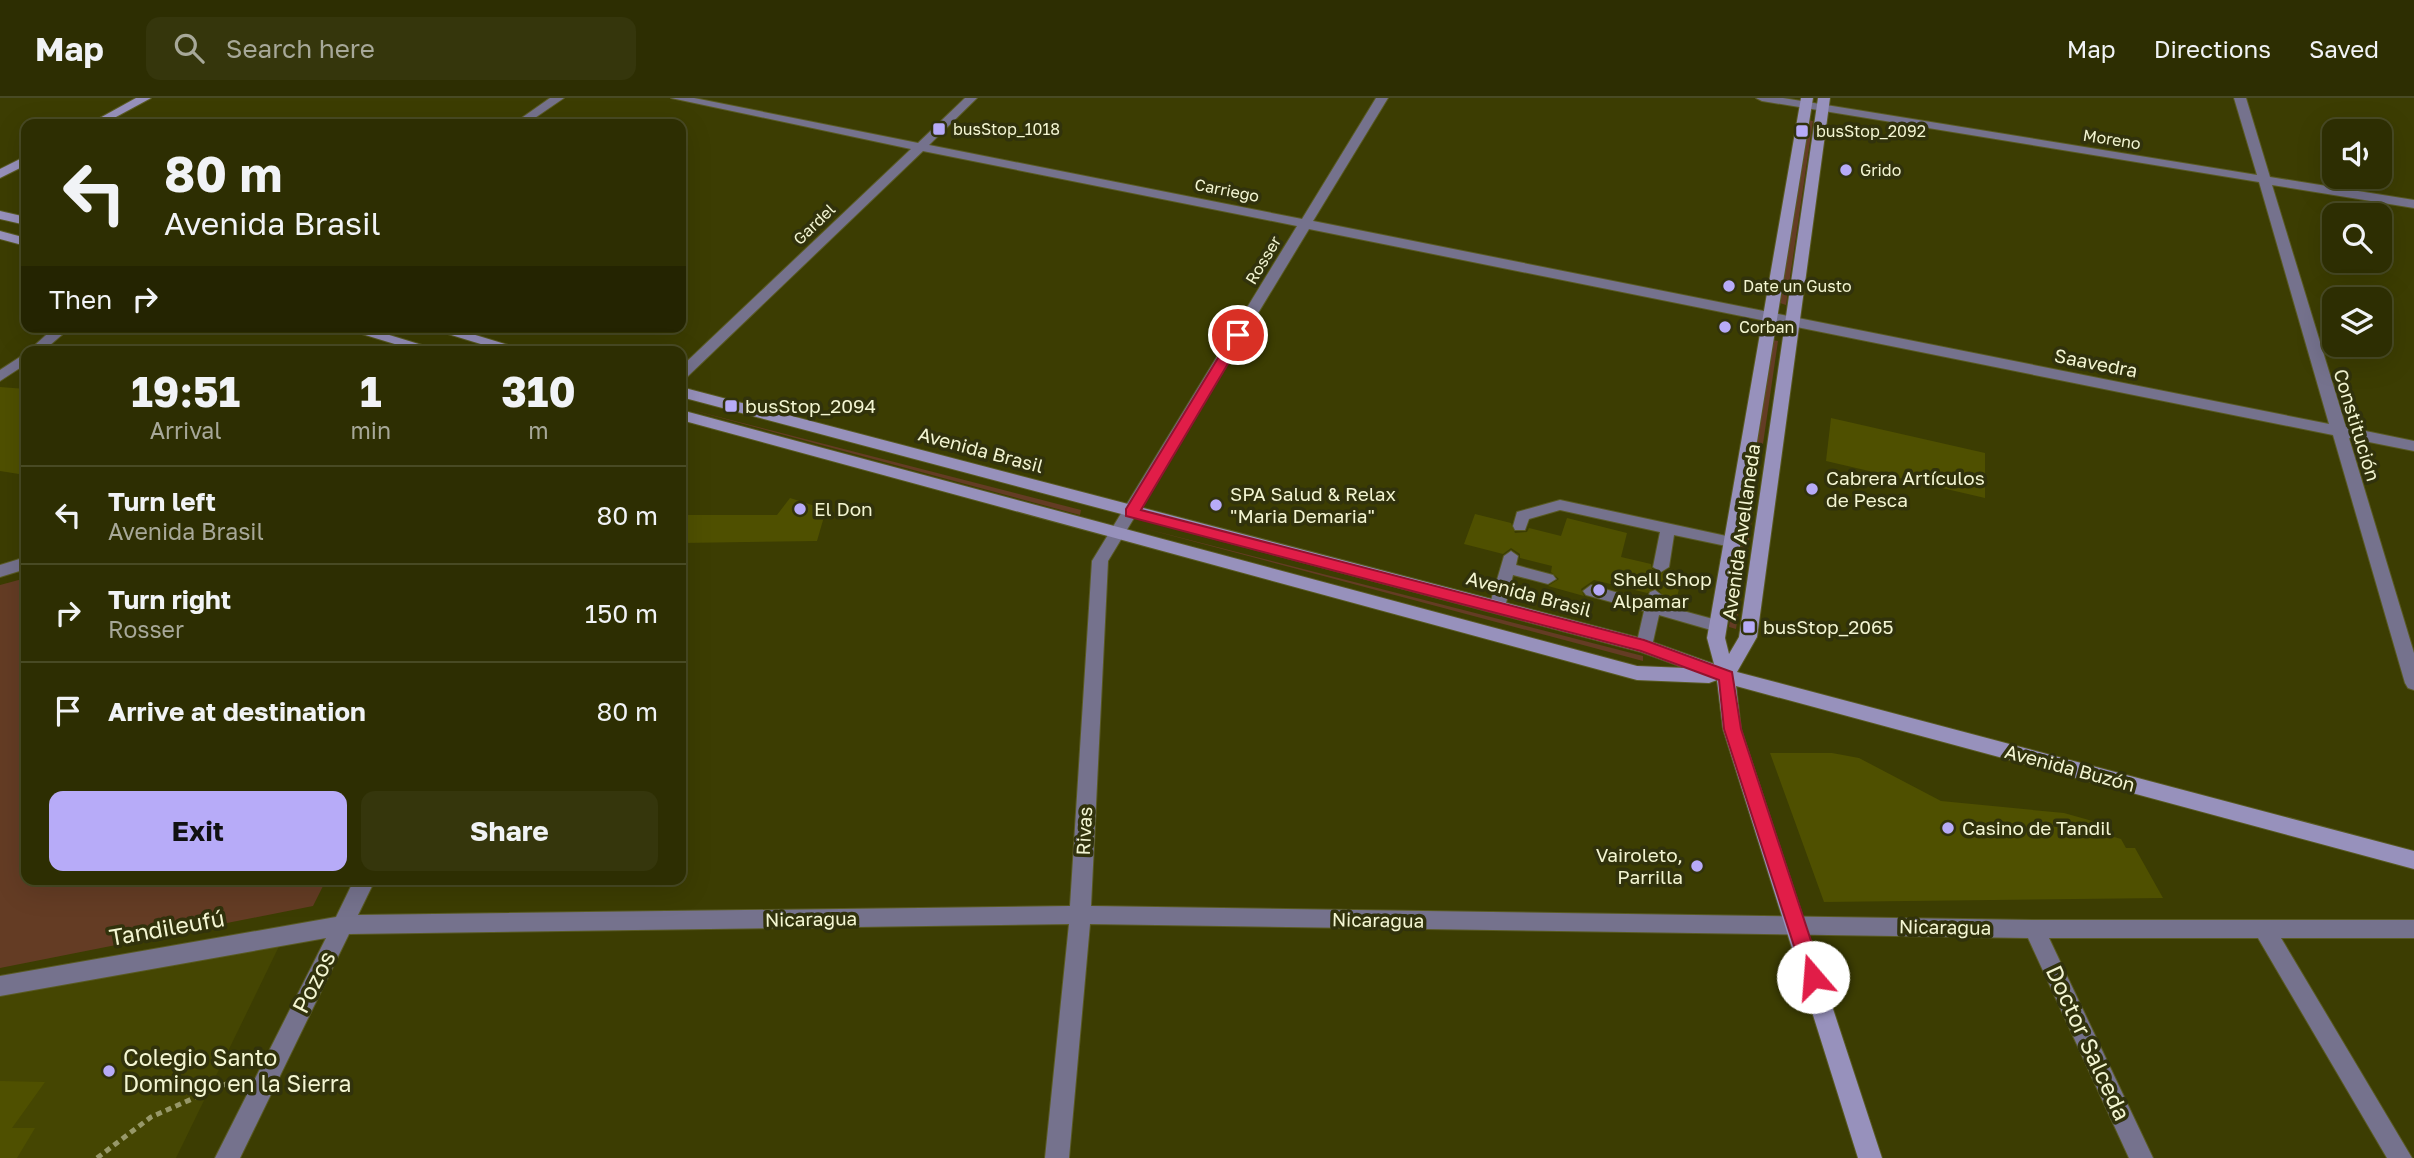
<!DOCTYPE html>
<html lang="en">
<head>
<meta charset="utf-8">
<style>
  body { margin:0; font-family:"Golos Text",sans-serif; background:#35360c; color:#f1f3f6; height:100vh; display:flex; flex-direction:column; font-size:26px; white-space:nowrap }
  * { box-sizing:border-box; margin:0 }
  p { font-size:23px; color:#a7a899 }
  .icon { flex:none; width:38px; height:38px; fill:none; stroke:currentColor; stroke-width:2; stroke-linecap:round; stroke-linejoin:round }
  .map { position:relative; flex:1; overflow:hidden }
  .panel { position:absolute; left:21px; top:248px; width:665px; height:539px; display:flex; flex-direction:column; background:#2d2e02; border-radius:14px; box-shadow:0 7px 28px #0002,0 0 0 2px #484a24 }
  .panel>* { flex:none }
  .hud { position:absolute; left:21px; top:21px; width:665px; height:214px; border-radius:14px; box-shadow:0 7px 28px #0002,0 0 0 2px #484a24; background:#2d2e02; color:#f1f3f6; overflow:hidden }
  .controls { position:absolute; left:2322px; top:21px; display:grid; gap:14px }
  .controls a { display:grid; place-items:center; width:70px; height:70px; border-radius:14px; background:#2d2e02; box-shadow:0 7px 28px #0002,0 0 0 2px #484a24; font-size:35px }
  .pin { position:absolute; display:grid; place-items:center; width:60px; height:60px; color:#fff; margin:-30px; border:4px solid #fff; border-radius:50%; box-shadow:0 2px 7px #0007 }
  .me { position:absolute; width:77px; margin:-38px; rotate:342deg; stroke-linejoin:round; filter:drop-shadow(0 0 5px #0008) }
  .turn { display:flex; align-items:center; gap:24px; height:147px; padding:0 28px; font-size:32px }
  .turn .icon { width:91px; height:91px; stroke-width:2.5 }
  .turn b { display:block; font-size:49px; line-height:60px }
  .then { display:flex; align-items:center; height:66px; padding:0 28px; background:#0003; gap:14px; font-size:26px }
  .eta { display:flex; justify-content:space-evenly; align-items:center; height:119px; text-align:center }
  .eta b { font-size:42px; font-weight:700; line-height:49px }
  .button { display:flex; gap:14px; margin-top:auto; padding:14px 28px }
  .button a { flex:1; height:80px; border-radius:14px; background:#b7abf8; color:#111; font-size:28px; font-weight:700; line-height:80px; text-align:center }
  .button a+a { background:#35360c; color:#f1f3f6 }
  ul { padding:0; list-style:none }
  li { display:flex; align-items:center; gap:21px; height:98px; padding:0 28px; border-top:2px solid #484a24 }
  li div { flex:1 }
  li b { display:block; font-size:26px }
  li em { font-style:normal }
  header { display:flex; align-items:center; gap:42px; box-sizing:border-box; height:98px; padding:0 35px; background:#2d2e02; border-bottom:2px solid #484a24 }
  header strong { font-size:33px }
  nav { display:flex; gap:38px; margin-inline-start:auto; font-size:24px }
  .search { width:490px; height:63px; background:#35360c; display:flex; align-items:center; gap:18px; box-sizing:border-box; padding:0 24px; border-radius:14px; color:#a7a899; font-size:26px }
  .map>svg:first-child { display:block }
  .built { fill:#454602 }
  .green { fill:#643c24 }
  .building { fill:#4f5000 }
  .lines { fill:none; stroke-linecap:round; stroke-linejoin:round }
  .lane-casing { stroke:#595a23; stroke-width:2 }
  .street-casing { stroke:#595a23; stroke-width:2 }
  .secondary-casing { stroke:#595a23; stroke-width:2 }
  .path { stroke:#979869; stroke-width:5; stroke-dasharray:6 4.5; stroke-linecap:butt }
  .lane { fill:#75728d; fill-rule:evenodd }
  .street { fill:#75728d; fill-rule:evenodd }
  .secondary { fill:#9791bc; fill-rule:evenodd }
  .route { fill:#e11d48; stroke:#92132f; stroke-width:2 }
  .poi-dot { fill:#b7abf8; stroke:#31320c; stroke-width:2.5 }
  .labels { text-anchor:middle; stroke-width:7; stroke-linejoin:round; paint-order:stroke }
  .far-poi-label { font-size:16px; fill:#f3f5d2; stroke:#31320c; text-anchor:start }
  .far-street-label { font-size:16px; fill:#f3f5d2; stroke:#31320c }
  .street-label { font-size:19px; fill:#f3f5d2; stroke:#31320c }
  .poi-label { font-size:19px; fill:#f3f5d2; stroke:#31320c; text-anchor:start }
  .near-street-label { font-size:23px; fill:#f3f5d2; stroke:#31320c }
  .near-poi-label { font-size:23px; fill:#f3f5d2; stroke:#31320c; text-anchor:start }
</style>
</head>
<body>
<header>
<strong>Map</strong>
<div class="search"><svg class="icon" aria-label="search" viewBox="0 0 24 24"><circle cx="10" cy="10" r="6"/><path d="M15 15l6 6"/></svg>Search here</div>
<nav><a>Map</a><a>Directions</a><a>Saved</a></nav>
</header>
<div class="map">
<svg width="2414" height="1060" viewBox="0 0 2414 1060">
  <rect width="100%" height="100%" fill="#3c3d02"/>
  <polygon class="built" points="286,834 176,1060 0,1060 0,886"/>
  <g class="green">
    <polygon points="1808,22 1813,23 1786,207 1780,205"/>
    <polygon points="1772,242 1778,243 1736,531 1729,529"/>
    <polygon points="684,310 1081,412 1080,417"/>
    <polygon points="1139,429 1643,558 1643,563"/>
    <polygon points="26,480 26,782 326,782 313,808 0,870 0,487"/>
  </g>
  <g class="building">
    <polygon points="0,289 26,291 26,369 19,376 0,373"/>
    <polygon points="1831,320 1985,355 1985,400 1826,363"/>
    <polygon points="790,400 812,407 828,405 817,443 681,445 681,417 777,417"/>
    <polygon points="1475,416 1511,425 1515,435 1527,434 1529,430 1561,438 1567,420 1627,435 1621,459 1651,466 1652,471 1660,476 1670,471 1683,475 1676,503 1665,500 1657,490 1647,495 1594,482 1581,491 1584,498 1548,488 1559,481 1551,474 1552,468 1520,460 1520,456 1511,450 1503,456 1464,446"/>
    <polygon points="1770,655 1832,655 1859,660 1941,703 2064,715 2096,724 2101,735 2121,741 2126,750 2135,750 2163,800 1824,804"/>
    <polygon points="0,983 45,984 12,1030 35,1030 17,1060 0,1060"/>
  </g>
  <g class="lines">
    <g class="lane-casing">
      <g id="lane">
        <polygon points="1560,402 1731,439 1738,444 1731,449 1674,437 1669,469 1661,474 1653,469 1660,434 1560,412 1529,421 1525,432 1515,432 1513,428 1517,414"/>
        <polygon points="1511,453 1518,458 1516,467 1553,477 1556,481 1548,486 1513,477 1505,509 1497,515 1489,509 1504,458"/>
        <polygon points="1591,487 1646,503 1650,494 1655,492 1663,498 1661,507 1724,524 1726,528 1718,534 1659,517 1652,548 1650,552 1638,552 1636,548 1644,513 1586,497 1583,493"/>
      </g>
    </g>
    <g class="street-casing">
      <g id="street">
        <polygon points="550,0 564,0 526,26 513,26"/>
        <polygon points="671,0 694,0 918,45 965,0 977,0 929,47 1302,121 1376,0 1388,0 1313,123 2329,326 2259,84 1762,3 1756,0 1783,0 2257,77 2234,0 2246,0 2270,79 2414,102 2414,110 2272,87 2346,329 2414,343 2414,353 2349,340 2414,555 2414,592 2408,590 2405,585 2333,337 1309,131 1108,463 1091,808 2034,822 2414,822 2414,840 2281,840 2412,1060 2387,1060 2258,840 2049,840 2153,1060 2129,1060 2028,840 1090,826 1069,1060 1045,1060 1069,826 349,836 240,1060 215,1060 326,840 0,898 0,878 336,819 354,782 375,782 358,817 1070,808 1092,463 1297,128 923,53 686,280 681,281 681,269 911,51"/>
        <polygon points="55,229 71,229 42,254 26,255"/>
        <polygon points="26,255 26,266 0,283 0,272"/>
        <polygon points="26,459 26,471 0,479 0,467"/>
      </g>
    </g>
    <g class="secondary-casing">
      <g id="secondary">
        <polygon points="136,0 151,0 103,26 89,26"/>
        <polygon points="1801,0 1813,0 1725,540 1729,556 1739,539 1818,0 1830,0 1757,539 1737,574 2414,753 2414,771 1736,588 1741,631 1882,1060 1858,1060 1723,631 1717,582 1709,585 1637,582 681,322 681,312 1637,568 1685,570 1641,554 681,299 681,289 1644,541 1714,566 1707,540"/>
        <polygon points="26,58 26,67 0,80 0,71"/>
        <polygon points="0,113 26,119 26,127 0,121"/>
        <polygon points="0,133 26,140 26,148 0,141"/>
        <polygon points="339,229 363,229 445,254 421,254"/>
        <polygon points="425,229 449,229 531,254 507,254"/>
      </g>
    </g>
    <polyline class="path" points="97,1060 151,1019 226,986 236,987"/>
    <use href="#lane" class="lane"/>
    <use href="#street" class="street"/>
    <use href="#secondary" class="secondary"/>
  </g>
  <polygon class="route" points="1238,233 1245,237 1141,412 1644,542 1732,574 1741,631 1823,879 1820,886 1813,888 1806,886 1804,879 1724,631 1719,582 1641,553 1126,418 1126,411 1232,237"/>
  <g class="poi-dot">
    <rect x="932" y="24" width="14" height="14" rx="3.5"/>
    <rect x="1795" y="26" width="14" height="14" rx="3.5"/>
    <circle cx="1846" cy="72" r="7"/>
    <circle cx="1729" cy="188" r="7"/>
    <circle cx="1725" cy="229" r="7"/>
    <rect x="724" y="301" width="14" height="14" rx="3.5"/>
    <circle cx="1812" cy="391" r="7"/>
    <circle cx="1216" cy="407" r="7"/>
    <circle cx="800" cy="411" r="7"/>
    <circle cx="1599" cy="492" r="7"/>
    <rect x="1742" y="522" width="14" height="14" rx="3.5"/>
    <circle cx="1948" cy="730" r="7"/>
    <circle cx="1697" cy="768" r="7"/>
    <circle cx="109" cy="973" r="7"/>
  </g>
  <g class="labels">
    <g class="far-poi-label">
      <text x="953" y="37">busStop_1018</text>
      <text x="1816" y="39">busStop_2092</text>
      <text x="1860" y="78">Grido</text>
      <text x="1743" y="194">Date un Gusto</text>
      <text x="1739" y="235">Corban</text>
    </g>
    <g class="far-street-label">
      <text transform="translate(2112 41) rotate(9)" y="6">Moreno</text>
      <text transform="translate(1227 92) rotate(11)" y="6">Carriego</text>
      <text transform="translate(814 126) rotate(-44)" y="6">Gardel</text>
      <text transform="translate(1263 162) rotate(-59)" y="6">Rosser</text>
    </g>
    <g class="street-label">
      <text transform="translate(2096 265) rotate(11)" y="7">Saavedra</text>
      <text transform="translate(2357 327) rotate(73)" y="7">Constitución</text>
      <text transform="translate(981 352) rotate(15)" y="7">Avenida Brasil</text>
      <text transform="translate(1741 434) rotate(-82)" y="7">Avenida Avellaneda</text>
      <text transform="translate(1529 496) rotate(15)" y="7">Avenida Brasil</text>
      <text transform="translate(2070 670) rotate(15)" y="7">Avenida Buzón</text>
      <text transform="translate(1084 733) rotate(-87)" y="7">Rivas</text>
      <text transform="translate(811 821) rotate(-1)" y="7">Nicaragua</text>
      <text transform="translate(1378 822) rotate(1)" y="7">Nicaragua</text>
      <text transform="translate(1945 829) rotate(1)" y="7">Nicaragua</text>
    </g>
    <g class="poi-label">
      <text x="745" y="315">busStop_2094</text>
      <text x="1826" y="387">Cabrera Artículos<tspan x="1826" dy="22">de Pesca</tspan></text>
      <text x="1230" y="403">SPA Salud &amp; Relax<tspan x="1230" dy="22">"Maria Demaria"</tspan></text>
      <text x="814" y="418">El Don</text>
      <text x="1613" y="488">Shell Shop<tspan x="1613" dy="22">Alpamar</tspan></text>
      <text x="1763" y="536">busStop_2065</text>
      <text x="1962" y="737">Casino de Tandil</text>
      <text x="1683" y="764" text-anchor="end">Vairoleto,<tspan x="1683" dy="22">Parrilla</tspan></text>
    </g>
    <g class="near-street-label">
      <text transform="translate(167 830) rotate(-10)" y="8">Tandileufú</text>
      <text transform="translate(314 884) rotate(-63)" y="8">Pozos</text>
      <text transform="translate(2088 945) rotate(65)" y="8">Doctor Salceda</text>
    </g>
    <g class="near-poi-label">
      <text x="123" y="968">Colegio Santo<tspan x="123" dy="26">Domingo en la Sierra</tspan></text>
    </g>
  </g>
</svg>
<div class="controls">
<a><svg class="icon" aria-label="sound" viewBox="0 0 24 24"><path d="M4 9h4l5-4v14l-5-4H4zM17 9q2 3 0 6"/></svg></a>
<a><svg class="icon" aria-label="search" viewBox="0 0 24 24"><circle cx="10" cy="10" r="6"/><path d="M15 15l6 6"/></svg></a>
<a><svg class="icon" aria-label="layers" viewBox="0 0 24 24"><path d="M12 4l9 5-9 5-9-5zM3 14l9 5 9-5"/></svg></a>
</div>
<div class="pin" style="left:1238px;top:237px;background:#d93025"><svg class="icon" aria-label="arrive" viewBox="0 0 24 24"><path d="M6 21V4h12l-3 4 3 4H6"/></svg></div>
<svg class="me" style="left:1813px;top:879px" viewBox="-20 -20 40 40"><circle r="19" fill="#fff"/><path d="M0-13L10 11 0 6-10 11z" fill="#e11d48"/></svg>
<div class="hud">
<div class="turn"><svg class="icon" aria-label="left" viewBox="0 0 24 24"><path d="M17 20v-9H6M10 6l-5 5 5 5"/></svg><div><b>80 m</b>Avenida Brasil</div></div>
<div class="then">Then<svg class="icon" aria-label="right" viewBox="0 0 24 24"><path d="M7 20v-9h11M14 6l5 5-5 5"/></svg></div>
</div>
<section class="panel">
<div class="eta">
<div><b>19:51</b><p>Arrival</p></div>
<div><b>1</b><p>min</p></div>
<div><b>310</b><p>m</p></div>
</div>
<ul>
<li><svg class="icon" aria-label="left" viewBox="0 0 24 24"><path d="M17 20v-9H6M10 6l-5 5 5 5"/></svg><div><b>Turn left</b><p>Avenida Brasil</p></div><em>80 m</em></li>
<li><svg class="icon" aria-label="right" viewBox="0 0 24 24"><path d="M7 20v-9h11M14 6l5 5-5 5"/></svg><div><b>Turn right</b><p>Rosser</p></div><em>150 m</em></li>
<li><svg class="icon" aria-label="arrive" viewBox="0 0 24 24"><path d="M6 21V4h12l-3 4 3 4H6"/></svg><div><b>Arrive at destination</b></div><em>80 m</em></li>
</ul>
<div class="button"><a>Exit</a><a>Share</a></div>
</section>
</div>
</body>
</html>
